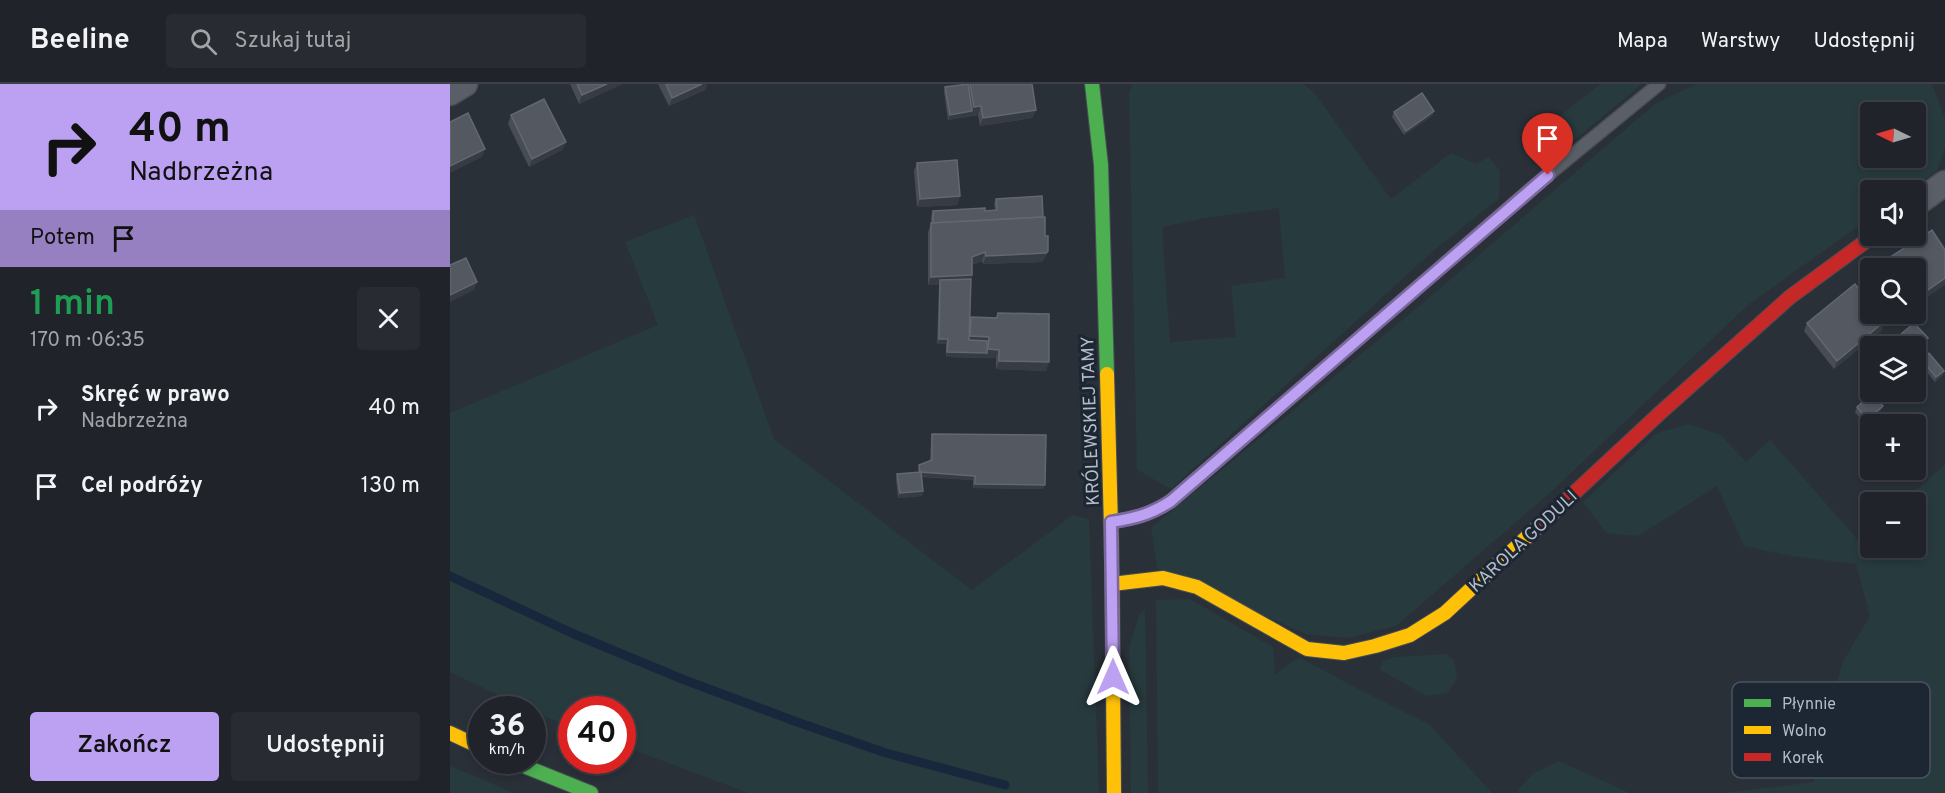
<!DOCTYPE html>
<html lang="pl">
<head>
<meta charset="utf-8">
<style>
  body { margin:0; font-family:Overpass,sans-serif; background:#282c32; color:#f1f3f6; height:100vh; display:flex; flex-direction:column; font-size:22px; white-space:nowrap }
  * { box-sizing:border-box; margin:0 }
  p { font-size:20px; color:#a2a4a8 }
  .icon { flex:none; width:33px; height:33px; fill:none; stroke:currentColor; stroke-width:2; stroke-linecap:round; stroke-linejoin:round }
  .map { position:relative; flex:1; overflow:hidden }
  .drawer { display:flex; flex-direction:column; background:#20242a; width:450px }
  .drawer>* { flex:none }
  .banner { background:#bca0f2; color:#111; overflow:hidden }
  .needle { width:39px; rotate:275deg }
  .fabs { position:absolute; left:1410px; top:18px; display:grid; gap:12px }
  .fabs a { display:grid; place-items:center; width:66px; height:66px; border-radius:6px; background:#20242a; box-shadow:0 3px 9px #0003,0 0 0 2px #3d4147; font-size:30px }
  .speed { position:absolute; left:18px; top:612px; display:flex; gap:12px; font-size:30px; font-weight:700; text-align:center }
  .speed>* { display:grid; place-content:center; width:78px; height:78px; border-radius:50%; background:#20242a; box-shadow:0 3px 9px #0003,0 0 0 2px #3d4147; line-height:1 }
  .speed small { font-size:15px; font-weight:400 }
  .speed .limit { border:9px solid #d22; background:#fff; color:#111 }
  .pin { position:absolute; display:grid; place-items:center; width:51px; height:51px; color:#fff; margin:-62px -26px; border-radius:50% 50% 50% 0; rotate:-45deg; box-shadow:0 0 6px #0007 }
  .pin .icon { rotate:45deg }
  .me { position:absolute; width:66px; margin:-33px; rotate:0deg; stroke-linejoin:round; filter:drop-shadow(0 0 4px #0008) }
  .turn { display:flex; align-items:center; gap:21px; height:126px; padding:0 30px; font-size:27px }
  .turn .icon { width:78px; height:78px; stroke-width:2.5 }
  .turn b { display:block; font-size:42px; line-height:51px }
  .then { display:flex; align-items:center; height:57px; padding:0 30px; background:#0003; gap:12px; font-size:22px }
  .round { display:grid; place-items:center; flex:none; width:63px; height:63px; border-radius:6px; background:#282c32 }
  .overview { display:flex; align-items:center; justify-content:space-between; height:102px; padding:0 30px }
  h1 { font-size:36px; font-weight:600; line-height:45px; color:#1e9e55 }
  .action { display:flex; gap:12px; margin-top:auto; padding:12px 30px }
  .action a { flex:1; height:69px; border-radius:6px; background:#bca0f2; color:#111; font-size:24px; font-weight:600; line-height:69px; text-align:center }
  .action a+a { background:#282c32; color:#f1f3f6 }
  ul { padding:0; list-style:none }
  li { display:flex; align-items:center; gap:18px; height:78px; padding:0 30px }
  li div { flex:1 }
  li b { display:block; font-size:22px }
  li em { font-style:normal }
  header { display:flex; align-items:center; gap:36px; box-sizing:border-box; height:84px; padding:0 30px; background:#20242a; border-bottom:2px solid #3d4147 }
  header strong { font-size:28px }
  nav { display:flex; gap:33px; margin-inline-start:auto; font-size:21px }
  .search { width:420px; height:54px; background:#282c32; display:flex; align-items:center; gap:15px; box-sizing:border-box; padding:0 21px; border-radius:6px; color:#a2a4a8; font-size:22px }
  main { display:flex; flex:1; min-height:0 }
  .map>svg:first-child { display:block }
  .green { fill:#273a3e; fill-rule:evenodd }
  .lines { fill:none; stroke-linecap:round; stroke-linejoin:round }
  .stream { stroke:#19273c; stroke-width:9 }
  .lane-casing { stroke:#484c55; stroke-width:15 }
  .street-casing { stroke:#484c55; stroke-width:27 }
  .fast-casing { stroke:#484c55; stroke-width:16 }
  .slow-casing { stroke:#484c55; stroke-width:16 }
  .jam-casing { stroke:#484c55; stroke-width:16 }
  .lane { stroke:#5a5e66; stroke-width:12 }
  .street { stroke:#5a5e66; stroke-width:24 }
  .fast { stroke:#4caf50; stroke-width:14 }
  .slow { stroke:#ffc107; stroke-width:14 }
  .jam { stroke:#c62828; stroke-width:14 }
  .wall { fill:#474c55 }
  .shaded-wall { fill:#373c44 }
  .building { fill:#535861; stroke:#626872; stroke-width:1.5 }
  .route-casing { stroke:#7a689d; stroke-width:15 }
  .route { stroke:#bca0f2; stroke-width:10 }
  .labels { text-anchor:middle; stroke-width:6; stroke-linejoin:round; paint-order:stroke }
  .street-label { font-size:18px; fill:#b4bcc9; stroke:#1d2633 }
  .key { fill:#1d2633; stroke:#4a5360; stroke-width:1.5 }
  .key-label { font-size:16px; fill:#b4bcc9 }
</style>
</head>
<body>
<header>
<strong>Beeline</strong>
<div class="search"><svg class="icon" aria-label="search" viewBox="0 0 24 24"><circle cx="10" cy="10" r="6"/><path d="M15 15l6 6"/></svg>Szukaj tutaj</div>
<nav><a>Mapa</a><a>Warstwy</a><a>Udostępnij</a></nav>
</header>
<main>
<section class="drawer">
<div class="banner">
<div class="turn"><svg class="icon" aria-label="right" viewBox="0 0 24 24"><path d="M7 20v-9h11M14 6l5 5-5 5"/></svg><div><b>40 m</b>Nadbrzeżna</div></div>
<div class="then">Potem<svg class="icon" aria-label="arrive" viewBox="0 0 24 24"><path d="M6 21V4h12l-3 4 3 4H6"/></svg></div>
</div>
<div class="overview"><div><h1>1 min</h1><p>170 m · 06:35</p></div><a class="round"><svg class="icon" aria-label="close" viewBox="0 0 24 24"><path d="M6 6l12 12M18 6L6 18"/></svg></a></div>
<ul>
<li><svg class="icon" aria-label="right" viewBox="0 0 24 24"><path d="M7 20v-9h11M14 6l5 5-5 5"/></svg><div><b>Skręć w prawo</b><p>Nadbrzeżna</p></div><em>40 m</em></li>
<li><svg class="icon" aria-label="arrive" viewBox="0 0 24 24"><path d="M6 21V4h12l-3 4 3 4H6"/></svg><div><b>Cel podróży</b></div><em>130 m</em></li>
</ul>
<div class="action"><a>Zakończ</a><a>Udostępnij</a></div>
</section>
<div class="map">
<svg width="1495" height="709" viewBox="0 0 1495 709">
  <rect width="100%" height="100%" fill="#2a3038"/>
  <g class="green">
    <path d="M682,0H854L866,11L941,115L1001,69L1027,80L1038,72L1050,87L1049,114L981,169L721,405L687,386L679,11ZM829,124L835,194L781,202L786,253L720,258L712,143L755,134Z"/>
    <polygon points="1150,0 1192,0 1099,77 1078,57"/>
    <path d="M1246,0H1482L1495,35V64L1487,87L1459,106H1420V134L1298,221L1102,407L946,542L897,554L856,550L707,484L701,444L985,209L1205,20ZM1420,28H1466V74H1420Z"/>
    <polygon points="244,131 324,355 522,506 623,431 639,435 649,709 298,709 173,662 172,626 122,626 121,643 85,629 83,628 82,626 77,625 0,588 0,329 208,241 175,158"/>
    <polygon points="1238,340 1271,351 1296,378 1320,356 1409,457 1420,447 1420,464 1466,464 1466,418 1453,418 1495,380 1495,709 1274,709 1364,698 1392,579 1420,532 1406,480 1342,472 1294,462 1267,402 1188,452 1156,449 1133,418 1207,349"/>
    <polygon points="740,515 823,563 825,591 849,573 908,605 980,641 1042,709 708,709 706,516"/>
    <polygon points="695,525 698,709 681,709 679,565 689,531"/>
    <polygon points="996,570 1004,576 1007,594 997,609 977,612 930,586 933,577 945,573"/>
    <polygon points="1109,677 1180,709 1069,709 1067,707 1084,689"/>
    <polygon points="0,682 64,709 0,709"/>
  </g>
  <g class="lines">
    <polyline class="stream" points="0,492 124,550 232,595 347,638 436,669 555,701"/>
    <g class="lane-casing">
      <path id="lane" d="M662,438C686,434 700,430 721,417L1082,104L1209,0"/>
    </g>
    <g class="street-casing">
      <g id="street">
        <polyline points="0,9 15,0"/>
        <polyline points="1466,120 1495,99"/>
      </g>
    </g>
    <g class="fast-casing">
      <g id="fast">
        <polyline points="642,0 651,81 657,290"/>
        <polyline points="59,676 141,709"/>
      </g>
    </g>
    <g class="slow-casing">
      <g id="slow">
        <polyline points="657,290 662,482 664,709"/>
        <polyline points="662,500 713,494 747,503 857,565 894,569 925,562 960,551 995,529 1092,439"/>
        <polyline points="0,649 32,664"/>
      </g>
    </g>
    <g class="jam-casing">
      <polyline id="jam" points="1092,439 1210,329 1340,213 1423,152"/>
    </g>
    <use href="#lane" class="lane"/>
    <use href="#street" class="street"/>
    <use href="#fast" class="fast"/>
    <use href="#slow" class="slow"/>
    <use href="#jam" class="jam"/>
  </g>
  <g class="wall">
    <polygon points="120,0 172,0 129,20"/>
    <polygon points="208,0 257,0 255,6 219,22"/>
    <polygon points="518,0 582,0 586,26 582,34 530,42 528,31 498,36 494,8 495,3"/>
    <polygon points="944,28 983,31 954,51 942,33"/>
    <polygon points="61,31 116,58 112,66 79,83 58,40"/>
    <polygon points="467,79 510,112 507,121 467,123 464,87"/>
    <polygon points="546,115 595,152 598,167 594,175 592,178 533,180 532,177 522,181 522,191 521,195 519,239 521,233 546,234 548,229 596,287 546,285 546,274 496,273 496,260 487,260 489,201 478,201 478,148 481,139 481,132 483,127 545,126 544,119"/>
    <polygon points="1357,239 1432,246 1384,285 1354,247"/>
    <polygon points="1450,251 1478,254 1476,258 1468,265 1493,291 1485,298 1466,275 1466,262 1454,262 1448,256"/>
    <polygon points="1433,322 1431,326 1415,340 1405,328 1407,323"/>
    <polygon points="482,350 593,405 523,404 523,396 472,393 473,407 472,412 448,414 446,395 447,390 468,388 468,386 469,381 480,377 481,354"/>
  </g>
  <g class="shaded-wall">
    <polygon points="157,0 172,0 129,20 132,11"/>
    <polygon points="252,0 257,0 255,6 219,22 222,14"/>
    <polygon points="531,22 528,31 498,36 500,31 522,27 524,23"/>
    <polygon points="586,26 582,34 530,42 533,34"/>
    <polygon points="984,27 983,31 954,51 956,47"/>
    <polygon points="116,58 112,66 79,83 82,75"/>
    <polygon points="35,65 32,73 0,89 0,82"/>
    <polygon points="510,112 507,121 467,123 470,115"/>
    <polygon points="598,167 594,175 592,178 533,180 536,172"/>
    <polygon points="535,168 532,177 519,182 522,173"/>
    <polygon points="522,191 519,200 490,196 489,201 478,201 481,193"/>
    <polygon points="1495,194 1495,201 1466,221 1466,214"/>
    <polygon points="27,198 24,206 0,218 0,211"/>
    <polygon points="1435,237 1432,246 1384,285 1387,277"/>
    <polygon points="520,252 539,253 536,261 517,261"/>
    <polygon points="1478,254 1476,258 1466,267 1466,263"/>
    <polygon points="489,255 498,255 496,260 487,260"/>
    <polygon points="538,265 549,266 546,274 496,273 497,268 537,269"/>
    <polygon points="549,277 599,278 596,287 546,285"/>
    <polygon points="1494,287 1493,291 1485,298 1486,293"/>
    <polygon points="1433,322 1431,326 1415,340 1417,336"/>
    <polygon points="470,388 525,392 523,396 468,392"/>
    <polygon points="525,400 595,401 593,405 523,404"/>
    <polygon points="473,407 472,412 448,414 450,409"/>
  </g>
  <g class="building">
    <polygon points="127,0 157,0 132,11"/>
    <polygon points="216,0 252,0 222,14"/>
    <polygon points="518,0 522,27 500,31 495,3"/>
    <polygon points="520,0 582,0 586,26 533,34 531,22 524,23"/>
    <polygon points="972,9 984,27 956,47 944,28"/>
    <polygon points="94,15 116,58 82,75 61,31"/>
    <polygon points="18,29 35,65 0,82 0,38"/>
    <polygon points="507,76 510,112 470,115 467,79"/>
    <polygon points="592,112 593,133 483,139 483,127 535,124 535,127 547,126 546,115"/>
    <polygon points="595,133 595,152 598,152 598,167 596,169 536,172 535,168 522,173 522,191 481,193 481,139"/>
    <polygon points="1482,146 1495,166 1495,194 1466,214 1466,184 1426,184 1425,183"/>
    <polygon points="16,174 27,198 0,211 0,181"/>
    <polygon points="521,195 519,256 537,257 537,269 497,268 498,255 489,255 490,196"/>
    <polygon points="1405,200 1420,219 1420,230 1429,230 1435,237 1387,277 1357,239"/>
    <polygon points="548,229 599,230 599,278 549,277 549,266 538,265 539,253 520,252 521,233 547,234"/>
    <polygon points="1464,239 1478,254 1466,263 1475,273 1479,269 1494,287 1486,293 1466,269 1466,262 1460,262 1450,251"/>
    <polygon points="1422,309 1433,322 1417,336 1407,323"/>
    <polygon points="482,350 596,351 595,401 525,400 525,392 470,388 469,381 482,376"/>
    <polygon points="471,388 473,407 450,409 447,390"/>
  </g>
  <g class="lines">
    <g class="route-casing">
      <path id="route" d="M663,593L661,438C685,434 700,431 721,417L1098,91"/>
    </g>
    <use href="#route" class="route"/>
  </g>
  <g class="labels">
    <g class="street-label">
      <text transform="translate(640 337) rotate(-92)" y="6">KRÓLEWSKIEJ TAMY</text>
      <text transform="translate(1073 457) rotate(-43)" y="6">KAROLA GODULI</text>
    </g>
  </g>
  <rect x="1282" y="598" width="198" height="96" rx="9" class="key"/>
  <rect x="1294" y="615" width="27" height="8" fill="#4caf50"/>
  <rect x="1294" y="642" width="27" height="8" fill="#ffc107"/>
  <rect x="1294" y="669" width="27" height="8" fill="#c62828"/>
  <g class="key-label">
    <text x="1332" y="625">Płynnie</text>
    <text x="1332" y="652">Wolno</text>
    <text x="1332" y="679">Korek</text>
  </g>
</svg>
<div class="fabs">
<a><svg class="needle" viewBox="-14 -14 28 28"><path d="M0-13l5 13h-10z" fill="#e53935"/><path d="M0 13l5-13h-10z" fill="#a2a4a8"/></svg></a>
<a><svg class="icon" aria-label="sound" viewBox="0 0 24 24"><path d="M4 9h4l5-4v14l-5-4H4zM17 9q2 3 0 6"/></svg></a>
<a><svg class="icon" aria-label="search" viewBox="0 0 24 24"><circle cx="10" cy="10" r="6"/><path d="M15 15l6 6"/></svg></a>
<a><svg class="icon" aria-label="layers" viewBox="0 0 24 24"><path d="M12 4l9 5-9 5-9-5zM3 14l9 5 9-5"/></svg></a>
<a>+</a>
<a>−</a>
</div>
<div class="speed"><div>36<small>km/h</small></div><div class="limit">40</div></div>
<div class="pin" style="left:1098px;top:91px;background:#d93025"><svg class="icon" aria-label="arrive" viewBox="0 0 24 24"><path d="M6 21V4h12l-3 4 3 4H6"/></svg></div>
<svg class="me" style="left:663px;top:593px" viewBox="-20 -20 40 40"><path d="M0-17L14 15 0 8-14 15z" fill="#bca0f2" stroke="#fff" stroke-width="4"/></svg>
</div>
</main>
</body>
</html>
